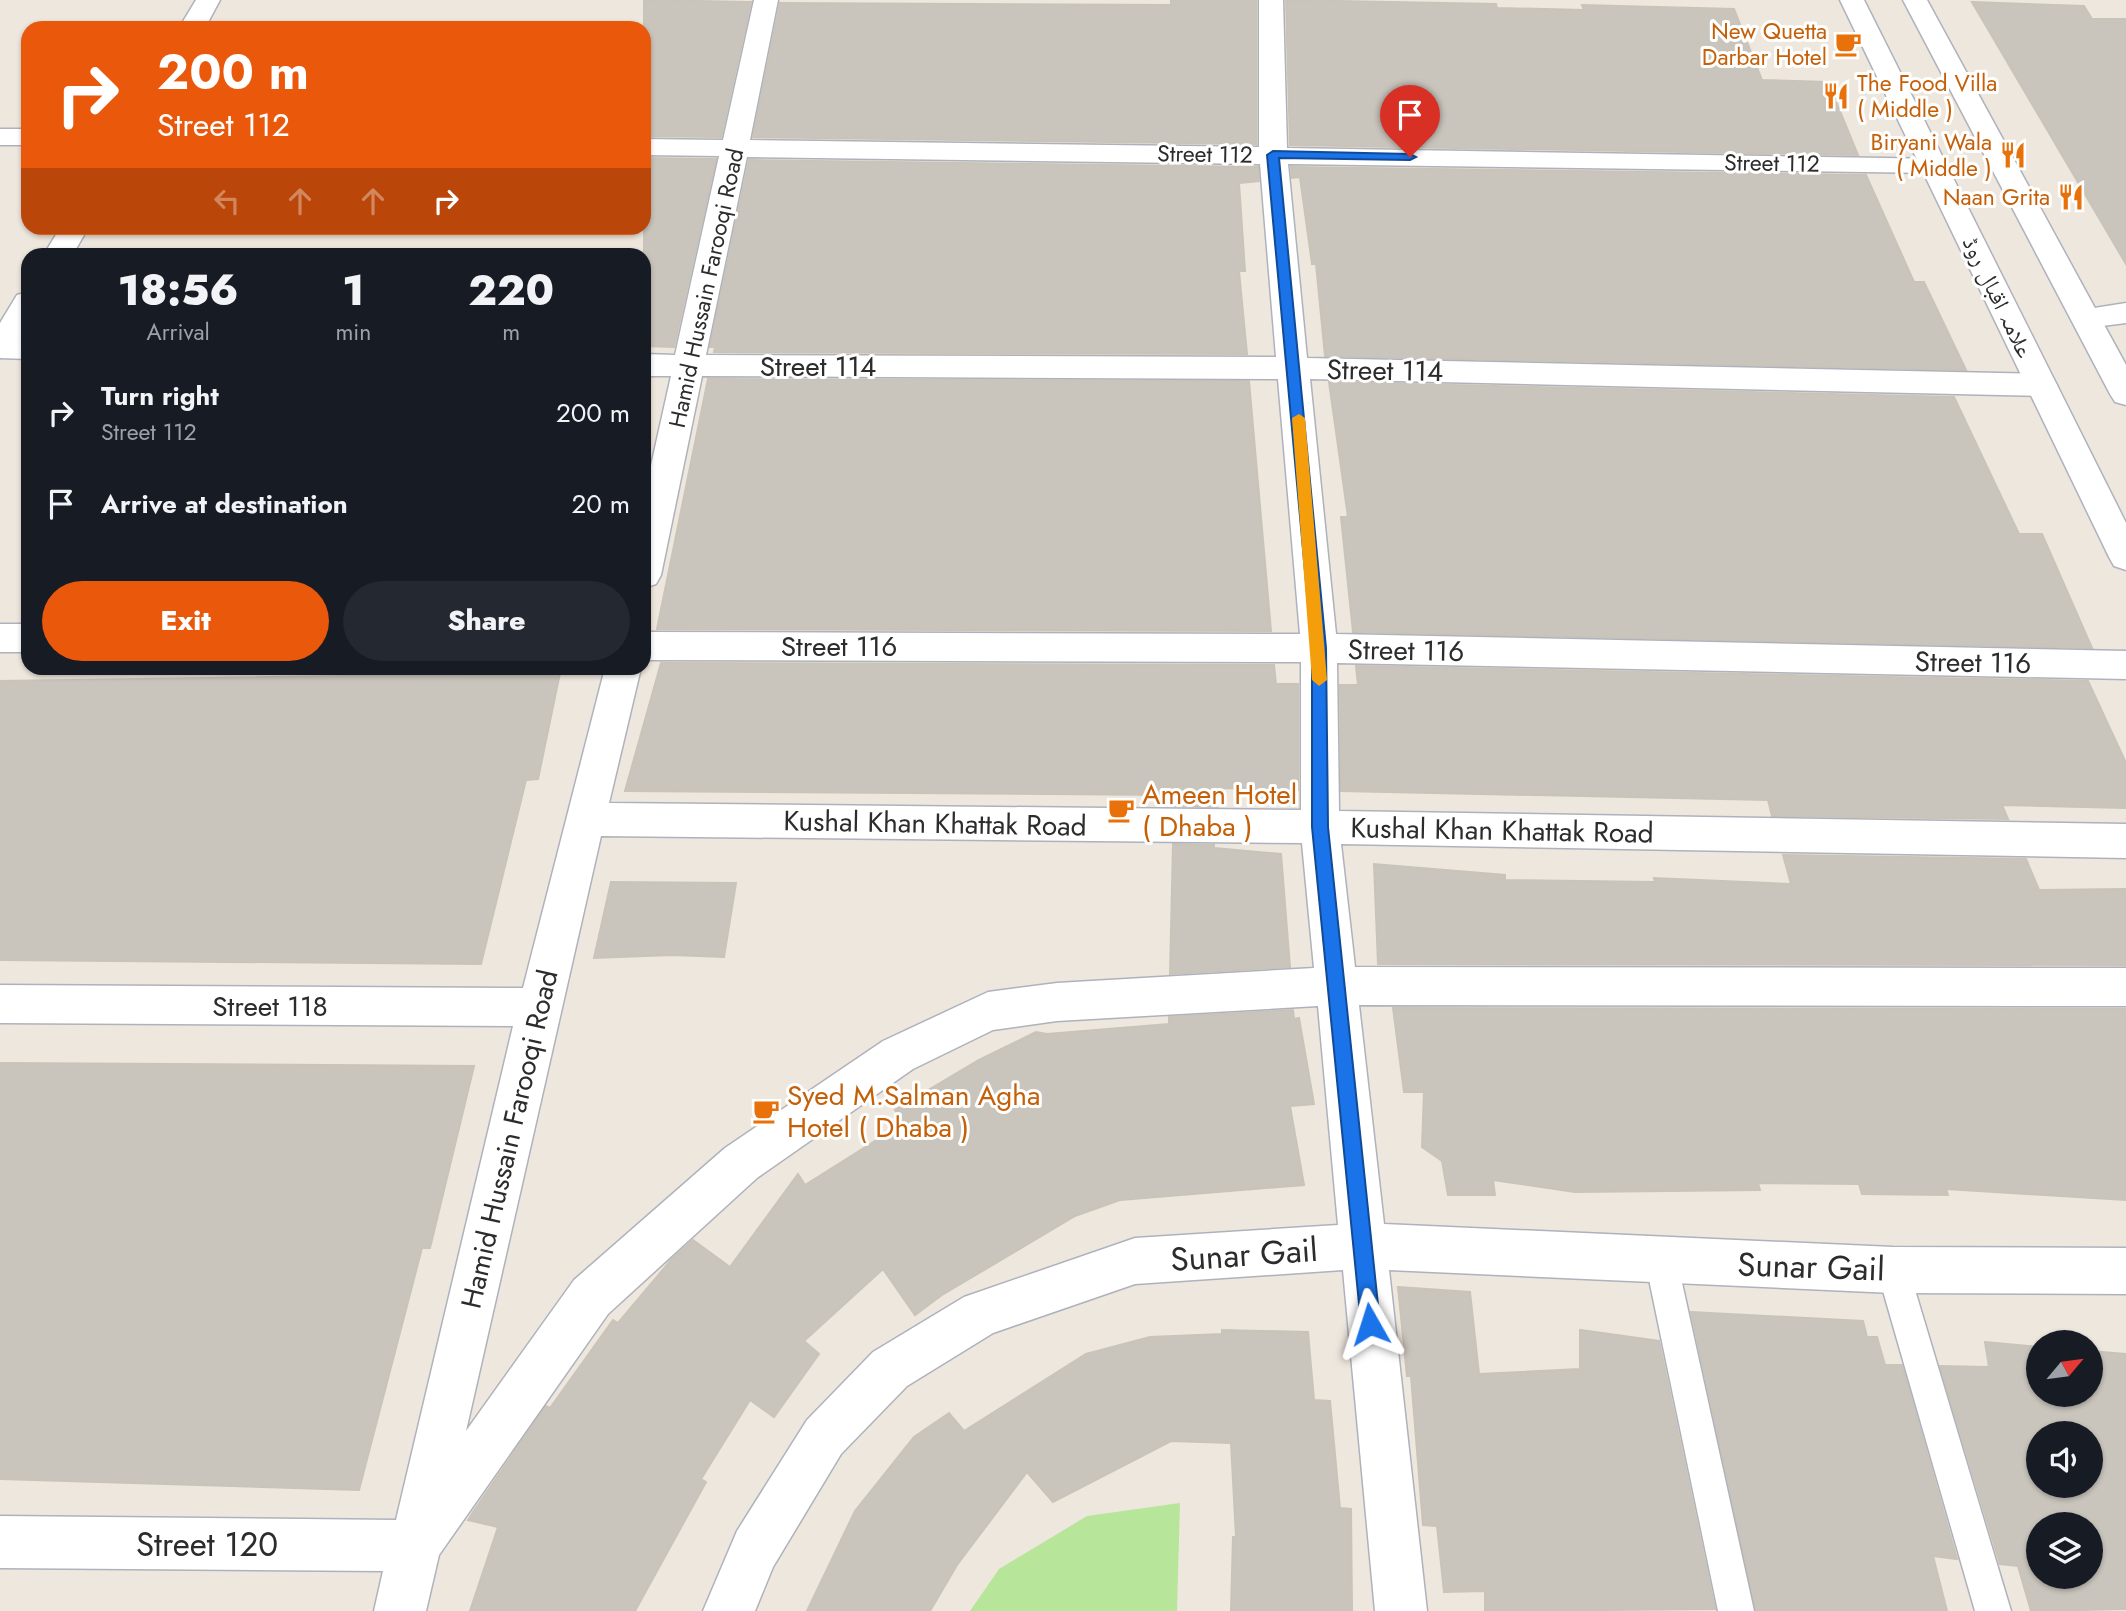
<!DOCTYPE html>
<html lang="en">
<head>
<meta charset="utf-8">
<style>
  body { margin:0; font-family:Jost,"Noto Naskh Arabic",sans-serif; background:#242831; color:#f1f3f6; height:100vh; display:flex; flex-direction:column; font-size:26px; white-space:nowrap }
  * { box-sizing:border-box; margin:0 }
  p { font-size:23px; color:#9ea1a6 }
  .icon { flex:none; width:38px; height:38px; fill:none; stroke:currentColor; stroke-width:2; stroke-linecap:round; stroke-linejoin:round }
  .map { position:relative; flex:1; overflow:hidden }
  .drawer { position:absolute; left:21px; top:248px; width:630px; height:427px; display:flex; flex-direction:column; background:#171b24; border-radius:21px; box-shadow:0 2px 5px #0004 }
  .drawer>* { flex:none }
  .guide { position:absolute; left:21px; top:21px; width:630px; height:214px; border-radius:21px; box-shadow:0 2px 5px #0004; background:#ea580c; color:#fff; overflow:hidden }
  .needle { width:46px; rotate:61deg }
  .buttons { position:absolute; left:2026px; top:1330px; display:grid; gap:14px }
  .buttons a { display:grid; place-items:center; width:77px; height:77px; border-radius:50%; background:#171b24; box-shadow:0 2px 5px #0004; font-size:35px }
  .pin { position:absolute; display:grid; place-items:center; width:60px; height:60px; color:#fff; margin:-72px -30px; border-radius:50% 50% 50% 0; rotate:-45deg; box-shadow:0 0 7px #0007 }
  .pin .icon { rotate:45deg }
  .me { position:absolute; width:77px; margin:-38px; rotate:354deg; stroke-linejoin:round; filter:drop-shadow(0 0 5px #0008) }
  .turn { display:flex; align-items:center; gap:24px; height:147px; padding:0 21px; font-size:32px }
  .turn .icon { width:91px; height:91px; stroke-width:2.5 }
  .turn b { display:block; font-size:49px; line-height:60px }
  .lanes { display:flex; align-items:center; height:66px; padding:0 21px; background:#0003; justify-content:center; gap:35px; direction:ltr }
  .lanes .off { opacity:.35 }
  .eta { display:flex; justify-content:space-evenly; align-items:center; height:119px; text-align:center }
  .eta b { font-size:42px; font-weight:800; line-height:49px }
  .primary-button { display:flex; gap:14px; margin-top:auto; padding:14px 21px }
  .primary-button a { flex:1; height:80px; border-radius:42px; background:#ea580c; color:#fff; font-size:28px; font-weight:800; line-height:80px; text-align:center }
  .primary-button a+a { background:#242831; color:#f1f3f6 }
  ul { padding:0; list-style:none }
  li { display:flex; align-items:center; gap:21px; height:91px; padding:0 21px }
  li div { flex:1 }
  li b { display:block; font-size:26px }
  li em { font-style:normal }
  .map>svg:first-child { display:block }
  .green { fill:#b7e69a }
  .building { fill:#c9c5bd; stroke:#cac3b8; stroke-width:2; fill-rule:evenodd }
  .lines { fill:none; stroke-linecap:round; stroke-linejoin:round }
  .service-casing { stroke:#afb2bc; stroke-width:3 }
  .minor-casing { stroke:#afb2bc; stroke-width:3 }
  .tertiary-casing { stroke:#afb2bc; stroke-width:3 }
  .secondary-casing { stroke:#afb2bc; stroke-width:3 }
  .service { fill:#fff; fill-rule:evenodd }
  .minor { fill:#fff; fill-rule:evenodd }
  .tertiary { fill:#fff; fill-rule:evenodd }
  .secondary { fill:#fff; fill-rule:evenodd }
  .route { fill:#1a73e8; stroke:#114b97; stroke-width:2 }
  .slow { fill:#f59e0b }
  .labels { text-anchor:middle; stroke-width:6; stroke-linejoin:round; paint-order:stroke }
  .far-food-label { font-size:23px; fill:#c56008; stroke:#fff; text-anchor:end }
  .far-street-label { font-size:23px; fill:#2c2c2c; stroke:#fff }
  .street-label { font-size:28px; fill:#2c2c2c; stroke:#fff }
  .food-label { font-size:28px; fill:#c56008; stroke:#fff; text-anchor:start }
  .near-street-label { font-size:33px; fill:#2c2c2c; stroke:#fff }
</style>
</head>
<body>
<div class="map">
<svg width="2126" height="1611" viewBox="0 0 2126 1611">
  <rect width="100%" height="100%" fill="#eee7de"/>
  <polygon class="green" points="1180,1503 1177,1611 970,1611 999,1569 1087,1516"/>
  <g class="building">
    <polygon points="644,0 751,2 721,137 644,136"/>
    <polygon points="1171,0 1256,0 1256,144 753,137 780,3 1171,5"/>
    <polygon points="1286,0 1496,4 1497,8 1584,10 1582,5 1734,9 1762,80 1828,82 1858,155 1290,145"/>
    <polygon points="1972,2 2084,6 2092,19 2126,19 2126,264"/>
    <polygon points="644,158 716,159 674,347 644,346"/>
    <polygon points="749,160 1258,167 1259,181 1239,183 1245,271 1239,271 1247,354 714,352 715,347 710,347"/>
    <polygon points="1291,167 1866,175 1914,282 1924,282 1966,370 1325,356 1316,264 1312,264 1300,177 1292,178"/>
    <polygon points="708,379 1249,381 1271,631 657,629"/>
    <polygon points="1329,382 1954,397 2019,534 2042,534 2092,648 1353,632 1341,517 1348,517"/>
    <polygon points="661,663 1274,665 1276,684 1298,684 1298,790 1218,788 1217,807 1174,806 1175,795 625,791"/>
    <polygon points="1356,666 2088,681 2126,763 2126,808 2002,805 2008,819 1772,816 1768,800 1341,791 1340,685 1358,685"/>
    <polygon points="560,673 538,779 526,780 481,964 0,960 0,681"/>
    <polygon points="1173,844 1214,845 1214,848 1281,854 1290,967 1170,974"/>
    <polygon points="1783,855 2026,859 2039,890 2126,889 2126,965 1378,964 1374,864 1505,875 1505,880 1655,882 1654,878 1791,884"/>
    <polygon points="611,882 736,883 724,957 672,955 594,958"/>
    <polygon points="1393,1008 2126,1009 2126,1200 1946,1189 1948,1195 1862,1194 1859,1184 1758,1183 1760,1190 1575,1192 1493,1180 1495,1195 1448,1195 1442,1161 1422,1147 1424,1092 1404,1092"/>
    <polygon points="1293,1010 1294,1019 1299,1018 1314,1104 1290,1106 1304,1185 1120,1200 1075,1216 942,1295 915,1315 883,1269 804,1341 819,1354 774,1417 750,1400 701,1479 706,1482 635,1611 470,1611 498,1527 468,1520 473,1512 546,1406 550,1408 613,1320 618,1323 671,1260 693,1240 730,1267 798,1174 805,1185 902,1124 895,1110 979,1060 1036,1032 1047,1034 1169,1024 1169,1017"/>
    <polygon points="0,1063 474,1066 430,1248 422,1248 359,1490 0,1479"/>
    <polygon points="1398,1287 1470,1292 1479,1374 1580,1369 1580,1330 1659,1341 1715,1609 1485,1611 1485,1591 1444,1592 1437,1526 1423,1525 1411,1376 1407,1376"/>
    <polygon points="1691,1312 1863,1321 1867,1337 1877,1337 1885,1365 1902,1365 1957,1559 1933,1556 1947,1611 1756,1611"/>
    <polygon points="1222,1330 1308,1332 1314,1400 1330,1401 1340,1508 1351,1509 1352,1611 1231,1611 1233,1537 1236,1537 1231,1443 1171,1441 1053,1502 1027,1472 957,1565 930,1611 807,1611 855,1511 914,1437 949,1413 964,1431 1086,1354 1150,1337 1222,1334"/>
    <path d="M1985,1342L2039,1347V1395H2091V1351L2126,1354V1609L2031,1611L2018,1566L2000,1564L1940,1366L1989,1367ZM2039,1433H2091V1486H2039ZM2039,1524H2091V1577H2039Z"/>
  </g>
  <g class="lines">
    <g class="service-casing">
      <g id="service">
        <polygon points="1661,1244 1672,1249 1677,1260 1754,1611 1718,1611 1645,1260 1650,1249"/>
        <polygon points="1893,1254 1904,1259 1909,1270 2011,1611 1975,1611 1877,1270 1882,1259"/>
      </g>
    </g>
    <g class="minor-casing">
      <g id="minor">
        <path d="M754,0H778L750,140L1259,147V0H1283L1287,148L1944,159L1948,165L1944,171L1934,173L1288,164L1307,358L2041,374L2052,377L2057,385L2052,393L2041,396L1310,379L1336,634L2126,651V679L1337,663L1339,811L2126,824V858L1341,844L1355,967L2126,968V1006L1359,1005L1384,1224L1893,1247L2126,1248V1294L1893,1293L1389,1270L1427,1611H1375L1343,1270L1135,1284L993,1333L907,1386L841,1454L773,1567L755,1611H703L737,1531L807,1420L873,1352L964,1297L1135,1238L1338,1225L1318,1006L1057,1021L993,1030L913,1069L757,1178L608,1314L439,1555L426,1611H374L383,1571L0,1568V1516L396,1520L513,1026L0,1023V985L523,988L605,668H641L609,803L1301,810V662L644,660V632L1300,634L1278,379L702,376L661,575L656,584L644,588V497L671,376H644V354L675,355L719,156L644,155V139L723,140ZM747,157L1260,164L1276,357L706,355ZM601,836L1302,843L1314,968L1057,983L988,992L883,1041L725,1148L574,1280L466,1431Z"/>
        <rect x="0" y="129" width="28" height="16"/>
        <polygon points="2126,303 2126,323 2086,328 2075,325 2071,318 2075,311"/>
        <polygon points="0,338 28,339 28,359 0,358"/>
        <rect x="0" y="624" width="28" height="28"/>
      </g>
    </g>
    <g class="tertiary-casing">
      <g id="tertiary">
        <polygon points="196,0 220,0 205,28 179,28"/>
        <polygon points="60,228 88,228 72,256 43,256"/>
        <polygon points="28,292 28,327 11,355 0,358 0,323 17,295"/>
      </g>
    </g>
    <g class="secondary-casing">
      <g id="secondary">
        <polygon points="1840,0 1864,0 2126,523 2126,570 2114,566 2109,557"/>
        <polygon points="1903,0 1927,0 2126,365 2126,405 2115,402 2110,394"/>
      </g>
    </g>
    <use href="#service" class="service"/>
    <use href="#minor" class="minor"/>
    <use href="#tertiary" class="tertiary"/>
    <use href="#secondary" class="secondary"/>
  </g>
  <polygon class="route" points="1273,151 1410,154 1416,157 1410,160 1279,158 1326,648 1328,827 1380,1324 1377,1331 1370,1334 1364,1331 1361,1324 1312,827 1312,648 1267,155"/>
  <polygon class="slow" points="1299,414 1305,418 1327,680 1319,686 1312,680 1292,418"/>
  <defs>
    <g id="cafe-bare" transform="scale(2.1)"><path d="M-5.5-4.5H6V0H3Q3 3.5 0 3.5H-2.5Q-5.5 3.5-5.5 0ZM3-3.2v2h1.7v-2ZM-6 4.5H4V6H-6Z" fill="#e8710a" stroke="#fff" stroke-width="2.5" paint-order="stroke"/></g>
    <g id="restaurant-bare" transform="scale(2.1)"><path d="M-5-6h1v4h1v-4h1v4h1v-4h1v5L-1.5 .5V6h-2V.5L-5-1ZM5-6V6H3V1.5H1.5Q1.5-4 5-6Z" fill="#e8710a" stroke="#fff" stroke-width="2.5" paint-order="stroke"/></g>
  </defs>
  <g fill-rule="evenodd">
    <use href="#cafe-bare" x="1848" y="44"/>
    <use href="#restaurant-bare" x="1836" y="96"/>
    <use href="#restaurant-bare" x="2013" y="155"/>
    <use href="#restaurant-bare" x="2071" y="197"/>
    <use href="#cafe-bare" x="1121" y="810"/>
    <use href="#cafe-bare" x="766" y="1111"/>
  </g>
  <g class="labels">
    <g class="far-food-label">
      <text x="1827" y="39">New Quetta<tspan x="1827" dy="26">Darbar Hotel</tspan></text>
      <text x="1857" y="91" text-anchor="start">The Food Villa<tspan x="1857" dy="26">( Middle )</tspan></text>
      <text x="1992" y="150">Biryani Wala<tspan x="1992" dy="26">( Middle )</tspan></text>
      <text x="2050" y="205">Naan Grita</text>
    </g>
    <g class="far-street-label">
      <text transform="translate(1205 154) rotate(1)" y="8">Street 112</text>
      <text transform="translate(1772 163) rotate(1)" y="8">Street 112</text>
      <text transform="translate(706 288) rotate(-78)" y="8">Hamid Hussain Farooqi Road</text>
      <text transform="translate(1998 297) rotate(64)" y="8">علامہ اقبال روڈ</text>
    </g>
    <g class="street-label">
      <text x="818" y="376">Street 114</text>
      <text transform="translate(1385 370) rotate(1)" y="10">Street 114</text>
      <text x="839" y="656">Street 116</text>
      <text transform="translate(1406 650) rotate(1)" y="10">Street 116</text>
      <text transform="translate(1973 662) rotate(1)" y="10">Street 116</text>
      <text transform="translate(935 823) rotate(1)" y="10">Kushal Khan Khattak Road</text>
      <text transform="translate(1502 830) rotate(1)" y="10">Kushal Khan Khattak Road</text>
      <text x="270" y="1016">Street 118</text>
      <text transform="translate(509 1139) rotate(-77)" y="10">Hamid Hussain Farooqi Road</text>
    </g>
    <g class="food-label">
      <text x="1142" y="804">Ameen Hotel<tspan x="1142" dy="32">( Dhaba )</tspan></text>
      <text x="787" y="1105">Syed M.Salman Agha<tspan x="787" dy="32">Hotel ( Dhaba )</tspan></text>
    </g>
    <g class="near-street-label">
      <text transform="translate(1244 1254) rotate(-4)" y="12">Sunar Gail</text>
      <text transform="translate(1811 1266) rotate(2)" y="12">Sunar Gail</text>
      <text x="207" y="1556">Street 120</text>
    </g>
  </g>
</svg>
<div class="buttons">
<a><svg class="needle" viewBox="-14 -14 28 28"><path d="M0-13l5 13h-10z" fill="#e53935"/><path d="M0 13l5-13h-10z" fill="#9ea1a6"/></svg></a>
<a><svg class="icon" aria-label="sound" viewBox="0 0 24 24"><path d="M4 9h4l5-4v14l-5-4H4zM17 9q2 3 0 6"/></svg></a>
<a><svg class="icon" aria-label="layers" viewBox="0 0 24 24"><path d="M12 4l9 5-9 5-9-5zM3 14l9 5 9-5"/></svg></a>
</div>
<div class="pin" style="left:1410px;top:157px;background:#d93025"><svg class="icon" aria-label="arrive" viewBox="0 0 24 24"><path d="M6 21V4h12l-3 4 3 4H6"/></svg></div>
<svg class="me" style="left:1370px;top:1324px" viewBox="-20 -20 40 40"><path d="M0-17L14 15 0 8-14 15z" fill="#1a73e8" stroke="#fff" stroke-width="4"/></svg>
<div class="guide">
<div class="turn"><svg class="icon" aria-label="right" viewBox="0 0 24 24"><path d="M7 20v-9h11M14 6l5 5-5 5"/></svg><div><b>200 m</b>Street 112</div></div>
<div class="lanes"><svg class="icon off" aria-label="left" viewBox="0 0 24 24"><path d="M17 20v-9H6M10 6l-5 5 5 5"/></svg><svg class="icon off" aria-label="ahead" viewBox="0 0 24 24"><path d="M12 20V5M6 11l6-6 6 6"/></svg><svg class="icon off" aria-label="ahead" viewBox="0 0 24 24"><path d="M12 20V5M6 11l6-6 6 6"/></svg><svg class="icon" aria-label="right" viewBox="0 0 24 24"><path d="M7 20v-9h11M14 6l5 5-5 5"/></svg></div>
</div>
<section class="drawer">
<div class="eta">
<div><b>18:56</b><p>Arrival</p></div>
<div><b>1</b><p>min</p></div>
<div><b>220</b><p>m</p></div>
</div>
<ul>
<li><svg class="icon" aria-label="right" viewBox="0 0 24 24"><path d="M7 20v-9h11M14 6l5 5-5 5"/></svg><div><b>Turn right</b><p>Street 112</p></div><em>200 m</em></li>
<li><svg class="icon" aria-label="arrive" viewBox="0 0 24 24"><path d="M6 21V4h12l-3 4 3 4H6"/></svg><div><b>Arrive at destination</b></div><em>20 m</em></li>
</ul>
<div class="primary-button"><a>Exit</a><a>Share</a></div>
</section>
</div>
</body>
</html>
